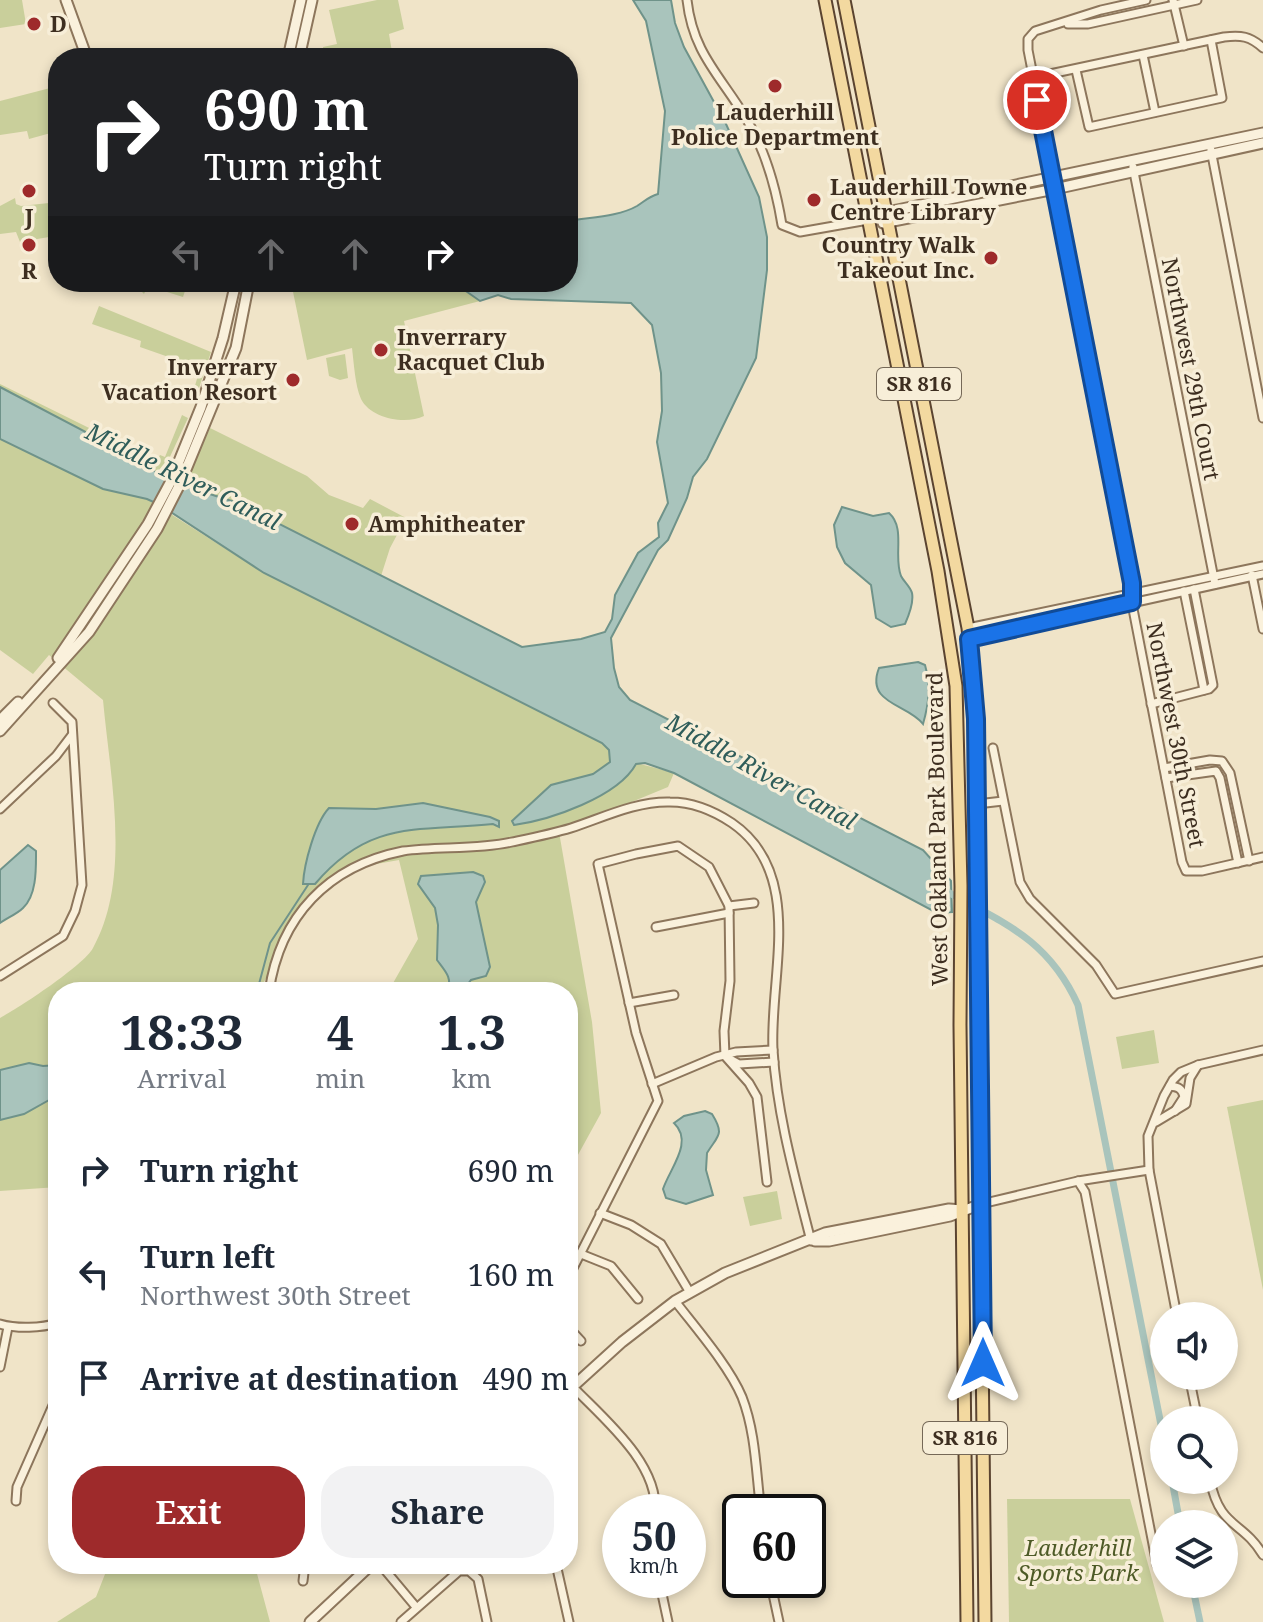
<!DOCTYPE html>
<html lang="en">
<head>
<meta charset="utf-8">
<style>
  body { margin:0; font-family:"Noto Serif",serif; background:#f2f2f3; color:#1f2937; height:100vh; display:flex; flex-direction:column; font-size:30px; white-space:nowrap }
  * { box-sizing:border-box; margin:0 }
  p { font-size:26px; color:#747a83 }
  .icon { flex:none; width:44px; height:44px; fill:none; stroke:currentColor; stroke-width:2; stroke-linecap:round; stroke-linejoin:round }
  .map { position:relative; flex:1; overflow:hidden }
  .sheet { position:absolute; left:48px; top:982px; width:530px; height:592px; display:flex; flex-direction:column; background:#fff; border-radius:32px; box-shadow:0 4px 12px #0003 }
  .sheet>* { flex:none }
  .top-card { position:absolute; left:48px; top:48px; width:530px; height:244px; border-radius:32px; box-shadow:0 4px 12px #0003; background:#202124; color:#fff; overflow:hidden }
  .controls { position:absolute; left:1150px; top:1302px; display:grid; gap:16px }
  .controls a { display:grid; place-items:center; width:88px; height:88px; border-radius:50%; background:#fff; box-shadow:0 4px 12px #0003; font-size:40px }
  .speed { position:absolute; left:602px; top:1494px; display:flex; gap:16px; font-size:40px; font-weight:700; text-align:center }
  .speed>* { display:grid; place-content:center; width:104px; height:104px; border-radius:50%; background:#fff; box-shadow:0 4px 12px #0003; line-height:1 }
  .speed small { font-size:20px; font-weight:400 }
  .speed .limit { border:4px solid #111; border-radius:12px; background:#fff; color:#111 }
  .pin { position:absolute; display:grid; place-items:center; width:68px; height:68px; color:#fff; margin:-34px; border:4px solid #fff; border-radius:50%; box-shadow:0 2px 8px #0007 }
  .me { position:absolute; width:88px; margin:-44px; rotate:0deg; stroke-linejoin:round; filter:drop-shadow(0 0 6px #0008) }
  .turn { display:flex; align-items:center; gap:28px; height:168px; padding:0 24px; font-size:36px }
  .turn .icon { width:104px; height:104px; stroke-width:2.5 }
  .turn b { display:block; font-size:56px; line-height:68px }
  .lanes { display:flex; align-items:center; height:76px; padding:0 24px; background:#0003; justify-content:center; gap:40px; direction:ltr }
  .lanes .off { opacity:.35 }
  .eta { display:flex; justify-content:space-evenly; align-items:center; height:136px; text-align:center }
  .eta b { font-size:48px; font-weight:700; line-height:56px }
  .button { display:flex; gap:16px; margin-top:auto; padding:16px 24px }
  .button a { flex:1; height:92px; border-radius:32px; background:#9e2a2b; color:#fff; font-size:32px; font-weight:700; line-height:92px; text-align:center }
  .button a+a { background:#f2f2f3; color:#1f2937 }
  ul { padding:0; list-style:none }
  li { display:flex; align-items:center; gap:24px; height:104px; padding:0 24px }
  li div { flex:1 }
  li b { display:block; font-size:30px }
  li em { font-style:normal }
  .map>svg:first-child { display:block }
  .green { fill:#c9cf9b }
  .water { fill:#a9c4bc; stroke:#6f938a; stroke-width:2 }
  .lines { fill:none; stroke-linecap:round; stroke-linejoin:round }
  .stream { stroke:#6f938a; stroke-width:2 }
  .canal { stroke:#a9c4bc; stroke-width:7 }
  .minor-casing { stroke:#8d765c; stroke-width:11 }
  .tertiary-casing { stroke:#8d765c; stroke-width:13 }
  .primary-casing { stroke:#5b4430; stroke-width:15 }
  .minor { stroke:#faf1dc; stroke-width:7 }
  .tertiary { stroke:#faf1dc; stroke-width:9 }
  .primary { stroke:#f3d9a0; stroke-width:11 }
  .route-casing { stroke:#114b97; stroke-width:20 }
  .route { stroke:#1a73e8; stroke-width:14 }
  .poi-dot { fill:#9e2a2b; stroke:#f7eed8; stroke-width:3 }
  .labels { text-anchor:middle; stroke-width:7; stroke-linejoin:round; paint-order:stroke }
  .shield { fill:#f7eed8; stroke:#756857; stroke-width:2 }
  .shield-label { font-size:20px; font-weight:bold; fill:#3d2e20 }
  .poi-label { font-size:22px; font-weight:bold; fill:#3d2e20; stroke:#f7eed8; text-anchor:start }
  .street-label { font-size:22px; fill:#3d2e20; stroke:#f7eed8 }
  .park-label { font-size:22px; font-style:italic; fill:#4d5a26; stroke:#f7eed8 }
  .water-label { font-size:24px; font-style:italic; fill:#2f5d5a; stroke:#f7eed8 }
</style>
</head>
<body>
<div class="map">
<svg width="1263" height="1622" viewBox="0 0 1263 1622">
  <rect width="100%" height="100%" fill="#f0e4c8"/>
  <g class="green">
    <polygon points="0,0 22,0 26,24 0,28"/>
    <polygon points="377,0 398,0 404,29 389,34 393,58 324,58 323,47 337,44 329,10"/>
    <polygon points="58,86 58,131 29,139 27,131 0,135 0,101"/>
    <polygon points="15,198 16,204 21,206 58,202 58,230 48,232 49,237 20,242 16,232 0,234 0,206"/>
    <polygon points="138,282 188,282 183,297 148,286 144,294 140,290"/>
    <path d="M291,282H453L480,301L404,321L424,416C406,425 371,419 361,399C355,385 354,364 352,348L307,360Z"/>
    <polygon points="99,306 211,352 197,394 193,393 200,368 140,347 141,341 92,324"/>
    <polygon points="345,354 348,378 340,380 329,376 326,358"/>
    <polygon points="0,384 156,461 160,455 165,457 182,415 188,418 161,476 0,388"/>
    <polygon points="210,428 307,476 329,495 363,508 370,499 406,518 390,548 381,576 238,503 183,489"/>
    <path d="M0,439L103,489L147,499L264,573L602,743C620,763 649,765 674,773L668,787L559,832L592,1022L601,1113L568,1173V992H388L418,939L399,860L365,866L308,895L259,992H58V1187L0,1191V1018C19,1008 84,965 93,948C132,878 110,777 103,700L49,655L33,674L0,650Z"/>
    <polygon points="1154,1030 1159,1063 1122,1069 1116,1037"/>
    <polygon points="1263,1100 1263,1290 1227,1107"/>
    <polygon points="777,1191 782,1219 750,1226 743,1197"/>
    <polygon points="1007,1499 1130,1499 1164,1622 1009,1622"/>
    <polygon points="109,1564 259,1564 256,1570 270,1622 57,1622 96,1597"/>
  </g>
  <g class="water">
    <path d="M633,0H671L675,23L684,47L726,124L759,197L767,237V270L756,358L707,459L693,477L687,498L668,540L658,550L611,638L614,668L619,687L630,700L923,850L951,881L952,912L937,913L674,773L645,763L636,764C618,797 550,820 514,825L512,821L551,785L593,774L610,762L609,750L602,743L264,573L160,505L147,499L103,489L0,439V387L122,451L172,482L238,503L522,647L581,639L605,632L612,619L615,595L638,553L659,537L658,523L668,503L657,442L662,411L661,373L652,325L631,303L511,299L498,295L480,301L453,282H568V221C589,217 618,217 637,206C645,201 648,197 658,194L665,111L646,21Z"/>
    <path d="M842,507L873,516L889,513C906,528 893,556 901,576C904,582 910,586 912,593C914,603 909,615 905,624L891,627L876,618L871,585L845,563L837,547L834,525Z"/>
    <path d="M918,662L925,665C931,686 929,703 923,724C908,704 865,704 879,668Z"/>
    <path d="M423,803L490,817L499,821V827L493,824C417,832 370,819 315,884H303C304,864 315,823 329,808L376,809Z"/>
    <path d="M28,845L36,851C36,868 37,895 23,908C17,914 7,918 0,923V870Z"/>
    <path d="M473,872L483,876L485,882L476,902L490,967L486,976L471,980L462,992H448C452,977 446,972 437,960L438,925L435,908L418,884L421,876Z"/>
    <polygon points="29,1063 43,1066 58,1065 58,1095 24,1114 0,1120 0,1070"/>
    <path d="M705,1111L712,1114C725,1135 718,1135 707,1153L706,1170L713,1195L686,1204L666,1198L663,1189C670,1168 694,1142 674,1123L684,1116Z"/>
  </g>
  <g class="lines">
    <polyline class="stream" points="247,992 259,984 270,943 308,885"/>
    <g class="canal">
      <path d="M944,890C1004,923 1048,939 1078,1005L1164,1440"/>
      <polyline points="1172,1480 1180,1524"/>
      <polyline points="1192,1584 1200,1622"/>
    </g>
    <g class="minor-casing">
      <g id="minor">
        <path d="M687,0C693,54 721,76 747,120C766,152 776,188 782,225L800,232L868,220"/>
        <polyline points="1146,0 1101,10 1035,31 1028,39 1028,50 1132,583 1133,609 1182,862 1186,871 1202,871 1263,857"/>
        <polyline points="1173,0 1184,46"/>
        <polyline points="1068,24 1088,24 1197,0"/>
        <polyline points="1143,55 1155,112"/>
        <polyline points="1076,70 1089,127 1222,98 1211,40"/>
        <path d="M1050,74L1224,37C1241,35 1250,36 1263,48"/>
        <polyline points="1211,150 1263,418"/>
        <polyline points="1133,167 1215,584"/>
        <polyline points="1252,575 1263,629"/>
        <polyline points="1184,591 1204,690"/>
        <polyline points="968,628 1263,566"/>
        <polyline points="969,639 1263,574"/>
        <polyline points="1151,704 1209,689 1213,685 1194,589"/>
        <polyline points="993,748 1020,882 1030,899 1096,965 1115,994 1263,961"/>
        <polyline points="1164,768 1210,760 1222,761 1230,773 1249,861"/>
        <polyline points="1166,778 1216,771 1220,778 1238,863"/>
        <polyline points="977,804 1003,801"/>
        <polyline points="0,809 56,756 72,735"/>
        <polyline points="729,906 754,903"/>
        <polyline points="656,927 729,913"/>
        <polyline points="0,976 63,936 75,911 82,885 72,722 53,703"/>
        <path d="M269,992C280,916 328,866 403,851C438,846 477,850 512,842C531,838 551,834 571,828C602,818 636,801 670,802C692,802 714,811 732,823C806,874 769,976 773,1050C777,1115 795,1178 811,1241"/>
        <polyline points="629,1003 674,995"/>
        <polyline points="730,1059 739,1064 774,1062"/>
        <polyline points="652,1084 716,1057 736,1052 773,1050"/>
        <path d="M1170,1086C1178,1087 1182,1088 1184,1097L1175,1111"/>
        <polyline points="1156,1122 1186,1104 1190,1078 1198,1065"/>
        <polyline points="1078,1181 1085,1192 1157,1565"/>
        <polyline points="981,1204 1078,1181 1149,1170"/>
        <polyline points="600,1213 631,1225 661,1244 689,1291"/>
        <polyline points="581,1254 611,1266 638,1299"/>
        <polyline points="568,1278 658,1101 636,1033 598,864 636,854 678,846 709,867 729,906 730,981 724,1031 725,1056 749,1083 757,1097 767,1182"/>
        <path d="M675,1301C695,1327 729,1366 742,1397C756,1433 756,1474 761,1512"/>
        <polyline points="1177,1316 1149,1170 1148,1136 1164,1096 1173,1080 1181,1072 1198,1065 1263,1050"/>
        <path d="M0,1324C17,1329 41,1328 58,1323"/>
        <polyline points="568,1327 581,1341"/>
        <polyline points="0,1367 8,1327"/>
        <polyline points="1189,1376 1198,1420"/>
        <path d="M573,1387C604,1419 659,1464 655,1512"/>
        <path d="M1210,1480C1220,1529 1242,1520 1263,1555"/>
        <polyline points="16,1501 17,1487 58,1394"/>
        <polyline points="380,1564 416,1607"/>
        <polyline points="556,1564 569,1622"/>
        <polyline points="659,1580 668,1622"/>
        <polyline points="770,1580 779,1622"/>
        <polyline points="303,1581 305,1564"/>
        <polyline points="401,1622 459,1571 469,1571 478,1579 487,1622"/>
      </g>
    </g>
    <g class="tertiary-casing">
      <g id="tertiary">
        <polyline points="66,0 87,58"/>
        <polyline points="288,58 301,0"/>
        <polyline points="299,58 312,0"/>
        <polyline points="868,220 897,210 1263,133"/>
        <polyline points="883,223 1055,189 1263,143"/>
        <polyline points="58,658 148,524 171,481 201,407 223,338 236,282"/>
        <polyline points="0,720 18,702"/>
        <polyline points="0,731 89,632 157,529 180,484 236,348 249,282"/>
        <polyline points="815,1241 829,1241 950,1216 981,1204"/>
        <polyline points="568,1391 622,1342 675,1301 725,1273 825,1233 949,1209 963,1210"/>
        <polyline points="310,1622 372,1564"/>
      </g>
    </g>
    <g class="primary-casing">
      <g id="primary">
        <polyline points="825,0 938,571 956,686 961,886 960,1025 967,1622"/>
        <polyline points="844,0 968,628 975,695 985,1622"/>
      </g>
    </g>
    <use href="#minor" class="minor"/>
    <use href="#tertiary" class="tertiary"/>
    <use href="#primary" class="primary"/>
  </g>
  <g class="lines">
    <g class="route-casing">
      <polyline id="route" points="983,1363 976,719 969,639 1132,602 1132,583 1037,100"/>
    </g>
    <use href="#route" class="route"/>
  </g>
  <g class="poi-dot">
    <circle cx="34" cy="24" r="8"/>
    <circle cx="775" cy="86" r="8"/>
    <circle cx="29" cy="191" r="8"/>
    <circle cx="814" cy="200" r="8"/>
    <circle cx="29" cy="245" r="8"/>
    <circle cx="991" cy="258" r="8"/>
    <circle cx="381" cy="350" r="8"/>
    <circle cx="293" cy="380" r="8"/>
    <circle cx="352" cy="524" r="8"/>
  </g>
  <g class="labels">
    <g class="shield">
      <rect x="877" y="368" width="84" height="32" rx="6"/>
      <rect x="923" y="1422" width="84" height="32" rx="6"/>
    </g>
    <g class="shield-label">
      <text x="919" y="391">SR 816</text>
      <text x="965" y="1445">SR 816</text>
    </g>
    <g class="poi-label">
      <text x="50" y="32">D</text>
      <text x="775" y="120" text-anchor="middle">Lauderhill<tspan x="775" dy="25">Police Department</tspan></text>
      <text x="830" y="195">Lauderhill Towne<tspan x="830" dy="25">Centre Library</tspan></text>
      <text x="29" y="225" text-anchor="middle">J</text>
      <text x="975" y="253" text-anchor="end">Country Walk<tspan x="975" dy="25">Takeout Inc.</tspan></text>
      <text x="29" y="279" text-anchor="middle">R</text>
      <text x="397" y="345">Inverrary<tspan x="397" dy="25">Racquet Club</tspan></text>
      <text x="277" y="375" text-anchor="end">Inverrary<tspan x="277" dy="25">Vacation Resort</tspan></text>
      <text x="368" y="532">Amphitheater</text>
    </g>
    <g class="street-label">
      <text transform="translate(1191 369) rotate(79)" y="8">Northwest 29th Court</text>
      <text transform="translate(1176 735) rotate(79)" y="8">Northwest 30th Street</text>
      <text transform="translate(937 829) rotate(-91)" y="8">West Oakland Park Boulevard</text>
    </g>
    <g class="park-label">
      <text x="1078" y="1556">Lauderhill<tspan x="1078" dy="25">Sports Park</tspan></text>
    </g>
    <g class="water-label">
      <text transform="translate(183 477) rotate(26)" y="8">Middle River Canal</text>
      <text transform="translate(761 772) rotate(29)" y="8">Middle River Canal</text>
    </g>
  </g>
</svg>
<div class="controls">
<a><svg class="icon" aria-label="sound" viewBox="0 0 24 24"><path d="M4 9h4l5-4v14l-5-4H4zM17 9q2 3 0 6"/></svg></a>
<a><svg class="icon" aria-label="search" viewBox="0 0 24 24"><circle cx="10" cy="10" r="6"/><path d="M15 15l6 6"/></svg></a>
<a><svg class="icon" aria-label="layers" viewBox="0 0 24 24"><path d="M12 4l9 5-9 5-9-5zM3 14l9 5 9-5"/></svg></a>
</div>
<div class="speed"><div>50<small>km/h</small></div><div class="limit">60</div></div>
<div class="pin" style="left:1037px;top:100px;background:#d93025"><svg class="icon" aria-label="arrive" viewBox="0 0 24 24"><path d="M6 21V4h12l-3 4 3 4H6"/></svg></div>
<svg class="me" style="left:983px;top:1363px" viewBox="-20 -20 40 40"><path d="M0-17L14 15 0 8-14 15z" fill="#1a73e8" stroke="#fff" stroke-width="4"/></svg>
<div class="top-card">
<div class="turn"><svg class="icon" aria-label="right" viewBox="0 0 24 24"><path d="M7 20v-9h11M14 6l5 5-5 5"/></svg><div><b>690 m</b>Turn right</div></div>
<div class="lanes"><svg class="icon off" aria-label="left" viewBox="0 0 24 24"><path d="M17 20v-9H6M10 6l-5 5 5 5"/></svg><svg class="icon off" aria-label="ahead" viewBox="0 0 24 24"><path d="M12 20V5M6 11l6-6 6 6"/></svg><svg class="icon off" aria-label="ahead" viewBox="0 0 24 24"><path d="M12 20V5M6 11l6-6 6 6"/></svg><svg class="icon" aria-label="right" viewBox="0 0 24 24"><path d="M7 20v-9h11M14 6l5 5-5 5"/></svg></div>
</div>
<section class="sheet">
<div class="eta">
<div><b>18:33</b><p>Arrival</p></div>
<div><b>4</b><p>min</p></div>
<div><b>1.3</b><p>km</p></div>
</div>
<ul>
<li><svg class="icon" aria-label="right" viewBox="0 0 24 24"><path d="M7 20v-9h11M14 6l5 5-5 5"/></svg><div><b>Turn right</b></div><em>690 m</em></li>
<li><svg class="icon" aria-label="left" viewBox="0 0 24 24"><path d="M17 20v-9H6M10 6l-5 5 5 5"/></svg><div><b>Turn left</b><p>Northwest 30th Street</p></div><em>160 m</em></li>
<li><svg class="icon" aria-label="arrive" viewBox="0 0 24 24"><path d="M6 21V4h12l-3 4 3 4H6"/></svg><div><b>Arrive at destination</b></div><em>490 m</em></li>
</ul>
<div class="button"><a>Exit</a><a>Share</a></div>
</section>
</div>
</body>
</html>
